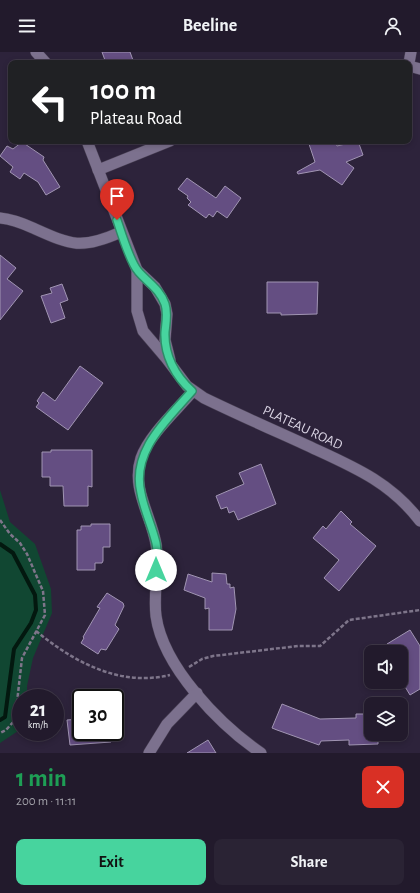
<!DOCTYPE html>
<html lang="en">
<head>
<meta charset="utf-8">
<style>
  body { margin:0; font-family:"Alegreya Sans",sans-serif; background:#2a2334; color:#f1f3f6; height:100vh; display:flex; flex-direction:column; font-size:15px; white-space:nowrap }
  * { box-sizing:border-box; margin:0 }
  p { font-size:13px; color:#a2a1a9 }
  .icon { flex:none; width:22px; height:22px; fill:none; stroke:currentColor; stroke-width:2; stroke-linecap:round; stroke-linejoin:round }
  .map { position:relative; height:701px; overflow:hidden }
  .sheet { display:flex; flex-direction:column; background:#221a2c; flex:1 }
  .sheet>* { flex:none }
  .banner { position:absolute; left:8px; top:8px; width:404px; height:84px; border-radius:8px; box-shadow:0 2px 6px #0003,0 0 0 1px #3f3848; background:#202124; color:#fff; overflow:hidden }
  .controls { position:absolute; left:364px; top:593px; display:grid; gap:8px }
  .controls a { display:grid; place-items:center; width:44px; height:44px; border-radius:8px; background:#221a2c; box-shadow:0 2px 6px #0003,0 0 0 1px #3f3848; font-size:20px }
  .speed { position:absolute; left:12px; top:637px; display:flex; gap:8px; font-size:20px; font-weight:700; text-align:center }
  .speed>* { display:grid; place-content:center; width:52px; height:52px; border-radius:50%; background:#221a2c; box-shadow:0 2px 6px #0003,0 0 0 1px #3f3848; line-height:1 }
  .speed small { font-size:10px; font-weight:400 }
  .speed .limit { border:2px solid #111; border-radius:6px; background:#fff; color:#111 }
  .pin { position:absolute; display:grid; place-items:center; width:34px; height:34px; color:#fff; margin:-41px -17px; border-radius:50% 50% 50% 0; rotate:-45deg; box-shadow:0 0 4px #0007 }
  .pin .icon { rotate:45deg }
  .me { position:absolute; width:44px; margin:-22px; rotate:0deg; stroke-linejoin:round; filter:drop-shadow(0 0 3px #0008) }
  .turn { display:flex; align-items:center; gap:14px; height:84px; padding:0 16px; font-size:18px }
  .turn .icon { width:52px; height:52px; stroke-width:2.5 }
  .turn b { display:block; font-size:28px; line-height:34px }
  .round { display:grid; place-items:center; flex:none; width:42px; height:42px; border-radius:8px; background:#2a2334 }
  .summary { display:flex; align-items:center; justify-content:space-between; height:68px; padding:0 16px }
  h1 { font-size:24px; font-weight:700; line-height:30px; color:#1e9e55 }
  .primary-button { display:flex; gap:8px; margin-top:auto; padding:8px 16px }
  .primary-button a { flex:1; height:46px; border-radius:8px; background:#47d49e; color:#111; font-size:16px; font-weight:700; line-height:46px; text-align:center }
  .primary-button a+a { background:#2a2334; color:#f1f3f6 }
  header { display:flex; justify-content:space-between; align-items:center; height:52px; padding:0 16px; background:#221a2c; font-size:18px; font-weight:700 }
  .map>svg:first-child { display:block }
  .green { fill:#114732 }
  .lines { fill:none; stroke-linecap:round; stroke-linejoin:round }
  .stream { stroke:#03180f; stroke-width:4 }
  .building { fill:#644e82; stroke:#a195b3 }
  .minor-casing { stroke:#494054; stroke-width:12 }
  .tertiary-casing { stroke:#494054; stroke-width:12 }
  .path { stroke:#7e758a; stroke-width:2.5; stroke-dasharray:4 2; stroke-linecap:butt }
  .minor { stroke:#7c718e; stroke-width:11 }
  .tertiary { stroke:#7c718e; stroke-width:11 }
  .route-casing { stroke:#2e8a67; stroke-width:10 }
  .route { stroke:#47d49e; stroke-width:7 }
  .labels { text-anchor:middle; stroke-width:4; stroke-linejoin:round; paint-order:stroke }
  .street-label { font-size:14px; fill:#d9d3e3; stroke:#2d233b }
</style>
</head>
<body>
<header><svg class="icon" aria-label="menu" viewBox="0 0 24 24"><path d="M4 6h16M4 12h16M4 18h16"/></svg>Beeline<svg class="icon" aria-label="person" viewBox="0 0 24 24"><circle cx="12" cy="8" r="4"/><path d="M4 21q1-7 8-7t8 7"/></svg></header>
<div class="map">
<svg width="420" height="701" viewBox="0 0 420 701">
  <rect width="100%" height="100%" fill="#2d233b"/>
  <polygon class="green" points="0,438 10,470 35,492 51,537 52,561 33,606 27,634 27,646 21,646 21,677 0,691"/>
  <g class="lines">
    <polyline class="stream" points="0,492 13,501 35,543 36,558 31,571 14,597 5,665 0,668"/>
  </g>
  <g class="building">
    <polygon points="102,0 130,0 134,11 106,11"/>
    <polygon points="308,89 335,89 337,94 358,89 363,103 346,110 354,116 342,133 320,118 298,122 297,120 315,110"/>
    <polygon points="22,90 44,105 43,108 60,135 46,143 38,130 24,121 20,127 10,120 13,115 0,104 7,94 13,97"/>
    <polygon points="187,126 216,146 225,134 241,146 227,166 217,159 213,165 209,162 206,166 188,153 191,150 187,146 188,144 178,137"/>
    <polygon points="0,203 16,216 7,227 23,239 0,268"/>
    <polygon points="267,230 318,230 317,262 281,263 281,261 267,261"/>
    <polygon points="62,232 68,248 60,251 65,266 51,271 41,244 52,241 50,236"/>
    <polygon points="80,314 103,331 68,378 36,355 39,351 37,349 43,340 55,349"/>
    <polygon points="51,398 92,398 92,435 88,434 88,454 64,454 63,434 50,434 50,425 42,425 42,400 51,400"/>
    <polygon points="261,412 276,452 238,468 234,459 229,461 227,455 221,457 216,444 244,432 239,421"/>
    <polygon points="341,459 352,470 350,472 376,494 339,539 324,526 339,508 313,486 323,474 326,477"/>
    <polygon points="91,472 110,472 110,495 103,495 103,509 102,511 95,511 95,518 77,518 77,478 81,478 81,474 91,474"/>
    <polygon points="212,521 226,522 227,532 230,532 230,536 234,535 236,557 232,578 209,578 209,556 205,557 205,546 184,538 188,522 212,530"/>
    <polygon points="107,541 123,551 124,554 115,573 119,577 106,598 101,597 98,602 81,591 84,586 83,585 100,556 97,555"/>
    <polygon points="410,578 420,594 420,637 410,643 401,628 401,600 393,600 387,592"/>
    <polygon points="282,652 320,667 356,666 356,662 371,662 371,682 378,682 378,692 349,693 349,688 321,689 319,693 277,678 272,676"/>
    <polygon points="81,667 81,680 110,680 111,690 70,693 67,668"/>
    <polygon points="208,688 216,701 187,701"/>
  </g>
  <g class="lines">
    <g class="minor-casing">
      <g id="minor">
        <polyline points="409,11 411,0"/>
        <polyline points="409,14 420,17"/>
        <polyline points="98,118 170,89"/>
        <path d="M0,166C11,167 22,171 33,176C71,193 81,198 121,180"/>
        <path d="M193,339C177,358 149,383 141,406C131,436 151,463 156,492C160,516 153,540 156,564C163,615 220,673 261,701"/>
        <polyline points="149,701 167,672 197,641"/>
      </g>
    </g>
    <g class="tertiary-casing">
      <g id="tertiary">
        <polyline points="36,0 46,11"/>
        <path d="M87,89L137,218V259L143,279L166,306L187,334L204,346C237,362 271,377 304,392C349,413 389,428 420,469"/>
        <polyline points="137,218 155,235 165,252 167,262 165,288 170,308"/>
      </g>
    </g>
    <g class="path">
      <polyline points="0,468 10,482 20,491 27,502 43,539 45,563 22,606 15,668 6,678 0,681"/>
      <path d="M36,579C74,610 119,635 170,623"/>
      <polyline points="189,615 202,607 213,604 298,594 320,594 349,568 420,558"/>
    </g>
    <use href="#minor" class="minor"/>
    <use href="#tertiary" class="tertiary"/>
  </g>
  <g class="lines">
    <g class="route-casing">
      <path id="route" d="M117,168C121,180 130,210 138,219C147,230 160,237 165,252C168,261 166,270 165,280C164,303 175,324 192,339C167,368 131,399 141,441C144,458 152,474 156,491C158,500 157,509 156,518"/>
    </g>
    <use href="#route" class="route"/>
  </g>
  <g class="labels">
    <g class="street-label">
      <text transform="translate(303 375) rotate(25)" y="5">PLATEAU ROAD</text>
    </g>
  </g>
</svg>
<div class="controls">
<a><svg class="icon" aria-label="sound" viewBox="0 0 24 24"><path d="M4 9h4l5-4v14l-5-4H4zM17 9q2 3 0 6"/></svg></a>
<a><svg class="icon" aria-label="layers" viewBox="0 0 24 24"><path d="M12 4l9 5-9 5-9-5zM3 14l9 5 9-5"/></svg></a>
</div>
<div class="speed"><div>21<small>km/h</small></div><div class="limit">30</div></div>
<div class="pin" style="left:117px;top:168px;background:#d93025"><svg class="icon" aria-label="arrive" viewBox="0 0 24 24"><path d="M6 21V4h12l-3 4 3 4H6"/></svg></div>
<svg class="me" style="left:156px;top:518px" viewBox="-20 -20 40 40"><circle r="19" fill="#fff"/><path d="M0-13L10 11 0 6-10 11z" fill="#47d49e"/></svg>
<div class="banner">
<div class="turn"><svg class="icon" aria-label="left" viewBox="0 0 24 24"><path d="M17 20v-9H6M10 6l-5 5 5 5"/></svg><div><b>100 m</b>Plateau Road</div></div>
</div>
</div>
<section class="sheet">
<div class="summary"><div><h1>1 min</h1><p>200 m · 11:11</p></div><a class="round" style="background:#d93025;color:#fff"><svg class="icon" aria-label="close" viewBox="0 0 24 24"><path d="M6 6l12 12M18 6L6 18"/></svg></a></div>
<div class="primary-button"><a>Exit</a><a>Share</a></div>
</section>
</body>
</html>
